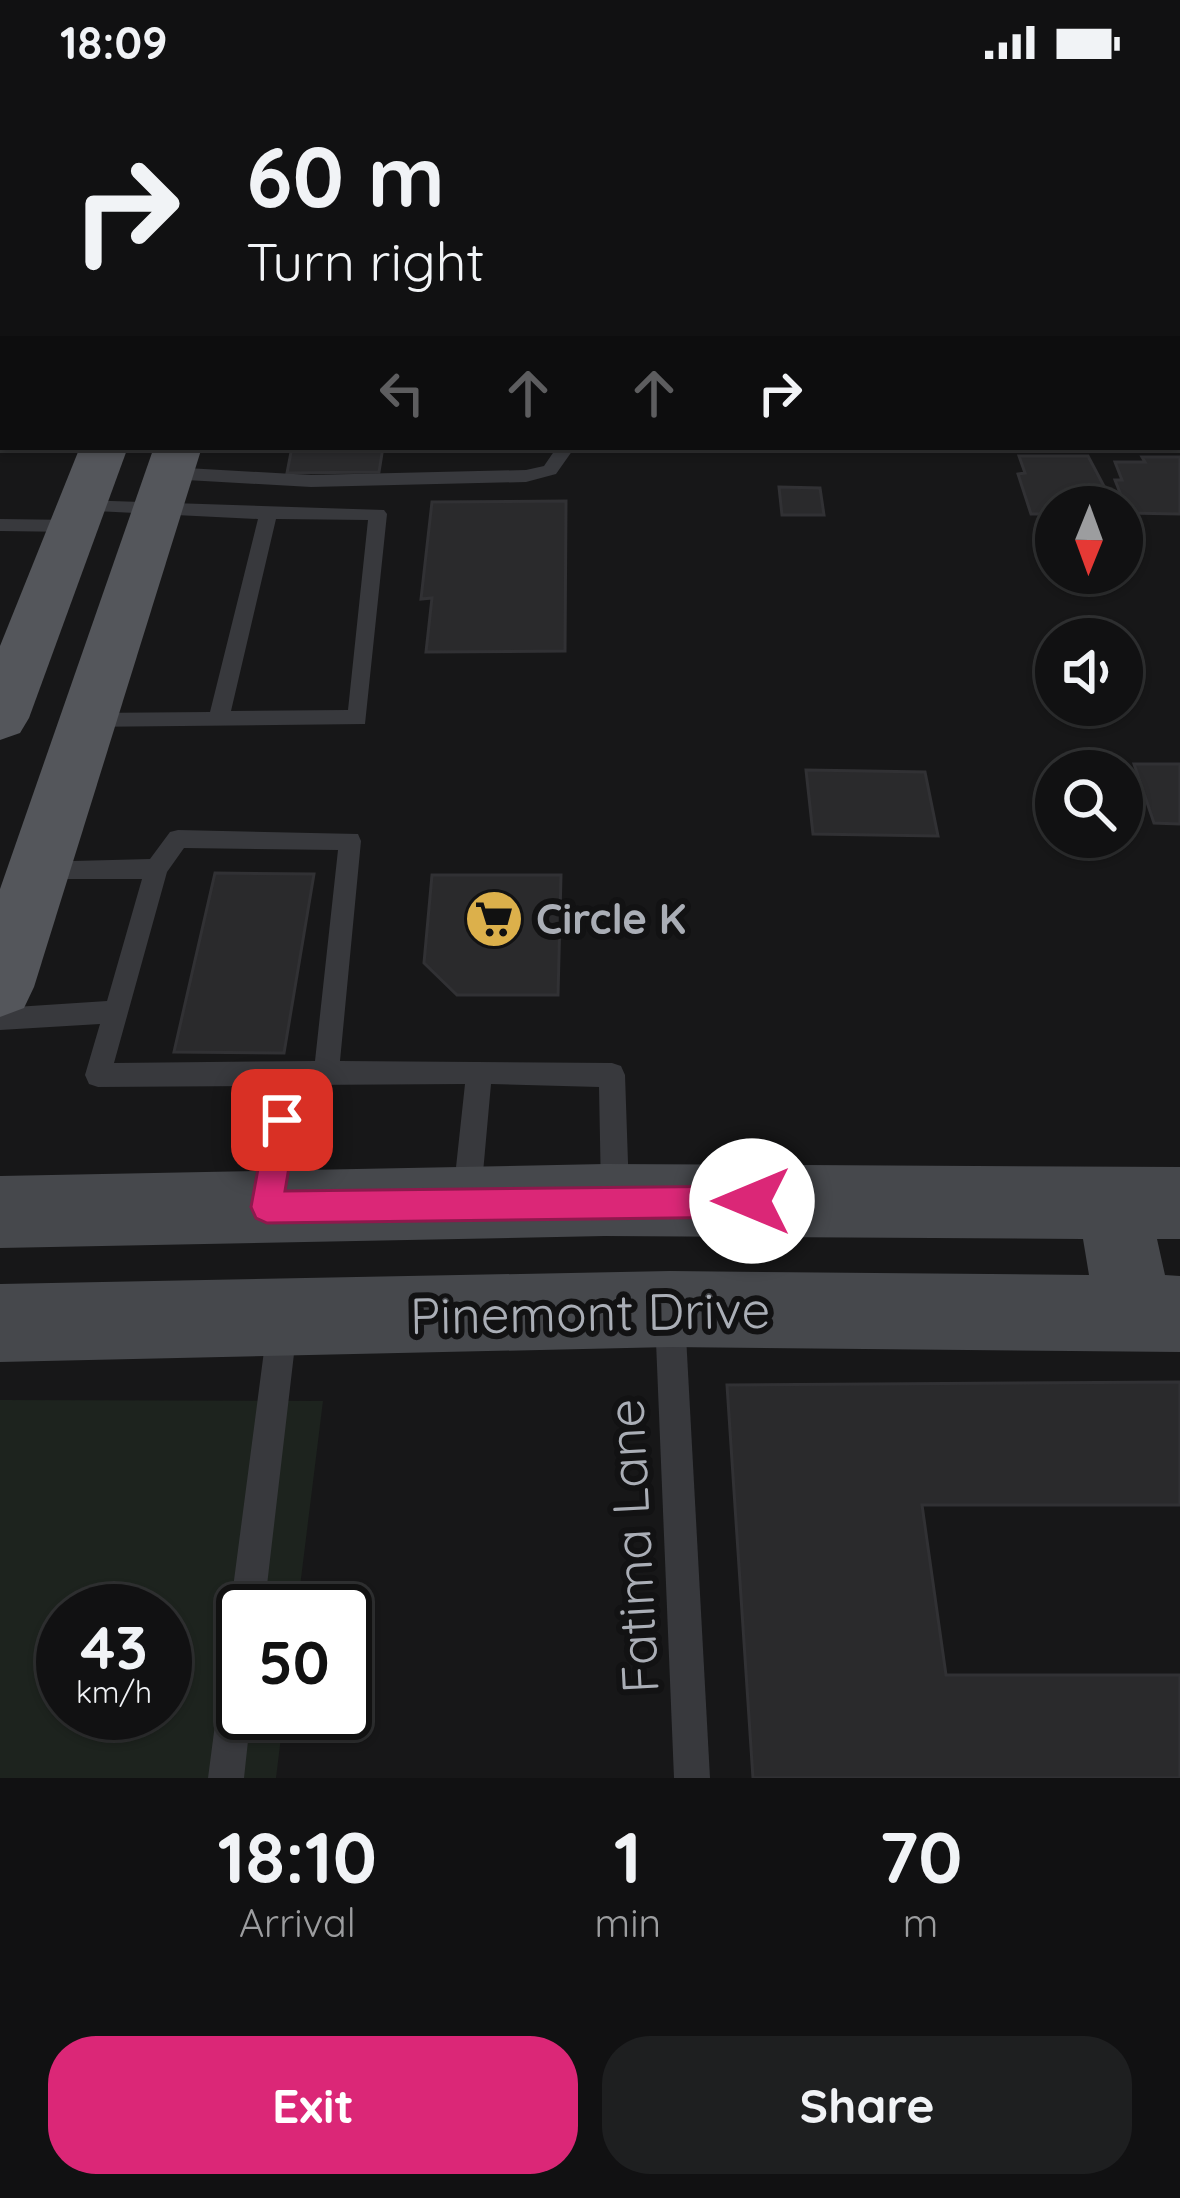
<!DOCTYPE html>
<html lang="en">
<head>
<meta charset="utf-8">
<style>
  body { margin:0; font-family:Quicksand,sans-serif; background:#1e1f20; color:#f1f3f6; height:100vh; display:flex; flex-direction:column; font-size:45px; white-space:nowrap }
  * { box-sizing:border-box; margin:0 }
  p { font-size:39px; color:#9c9d9f }
  .icon { flex:none; width:66px; height:66px; fill:none; stroke:currentColor; stroke-width:2; stroke-linecap:round; stroke-linejoin:round }
  .map { position:relative; height:1694px; overflow:hidden }
  .sheet { display:flex; flex-direction:column; background:#111112; flex:1 }
  .sheet>* { flex:none }
  .guide { position:absolute; left:0px; top:0px; width:1182px; height:366px; box-shadow:0 3px 9px #0004,0 0 0 3px #303132; background:#111112; color:#f1f3f6; overflow:hidden }
  .needle { width:78px; rotate:181deg }
  .controls { position:absolute; left:1035px; top:402px; display:grid; gap:24px }
  .controls a { display:grid; place-items:center; width:108px; height:108px; border-radius:50%; background:#111112; box-shadow:0 3px 9px #0004,0 0 0 3px #303132; font-size:60px }
  .speed { position:absolute; left:36px; top:1500px; display:flex; gap:24px; font-size:60px; font-weight:700; text-align:center }
  .speed>* { display:grid; place-content:center; width:156px; height:156px; border-radius:50%; background:#111112; box-shadow:0 3px 9px #0004,0 0 0 3px #303132; line-height:1 }
  .speed small { font-size:30px; font-weight:400 }
  .speed .limit { border:6px solid #111; border-radius:18px; background:#fff; color:#111 }
  .pin { position:absolute; display:grid; place-items:center; width:102px; height:102px; color:#fff; margin:-51px; border-radius:24px; box-shadow:0 6px 18px #0006 }
  .me { position:absolute; width:132px; margin:-66px; rotate:270deg; stroke-linejoin:round; filter:drop-shadow(0 0 9px #0008) }
  .turn { display:flex; align-items:center; gap:42px; height:252px; padding:0 48px; font-size:54px }
  .turn .icon { width:156px; height:156px; stroke-width:2.5 }
  .turn b { display:block; font-size:84px; line-height:102px }
  .lanes { display:flex; align-items:center; height:114px; padding:0 48px; background:#0003; justify-content:center; gap:60px; direction:ltr }
  .lanes .off { opacity:.35 }
  .eta { display:flex; justify-content:space-evenly; align-items:center; height:204px; text-align:center }
  .eta b { font-size:72px; font-weight:700; line-height:84px }
  .action { display:flex; gap:24px; margin-top:auto; padding:24px 48px }
  .action a { flex:1; height:138px; border-radius:48px; background:#db2777; color:#fff; font-size:48px; font-weight:700; line-height:138px; text-align:center }
  .action a+a { background:#1e1f20; color:#f1f3f6 }
  .status { display:flex; justify-content:space-between; align-items:center; height:84px; padding:0 60px; background:#111112; direction:ltr }
  .status svg { height:33px; fill:currentColor }
  .map>svg:first-child { display:block }
  .green { fill:#1d231e; fill-rule:evenodd }
  .building { fill:#2a2a2c; stroke:#313134; stroke-width:3 }
  .lines { fill:none; stroke-linecap:round; stroke-linejoin:round }
  .service { fill:#38393d; fill-rule:evenodd }
  .minor { fill:#38393d; fill-rule:evenodd }
  .secondary { fill:#46484c; fill-rule:evenodd }
  .primary { fill:#54565b; fill-rule:evenodd }
  .route { fill:#db2777; stroke:#8e194d; stroke-width:3 }
  .labels { text-anchor:middle; stroke-width:12; stroke-linejoin:round; paint-order:stroke }
  .poi-label { font-size:42px; font-weight:bold; fill:#aaaeb6; stroke:#121213; text-anchor:start }
  .near-street-label { font-size:51px; fill:#aaaeb6; stroke:#121213 }
</style>
</head>
<body>
<div class="status"><b>18:09</b><svg viewBox="0 0 49 12"><path d="M0 12V9h3v3zM5 12V6h3v6zM10 12V3h3v9zM15 12V0h3v12zM26 1h20v11H26zM47 4h2v5h-2z"/></svg></div>
<div class="map">
<svg width="1180" height="1694" viewBox="0 0 1180 1694">
  <rect width="100%" height="100%" fill="#171718"/>
  <path class="green" d="M0,1316L323,1317L297,1527H243V1629H284L276,1694H0ZM63,1527H165V1629H63Z"/>
  <g class="building">
    <polygon points="0,0 90,0 90,3 3,3 0,74"/>
    <polygon points="292,363 383,363 379,388 287,389"/>
    <polygon points="1019,372 1088,372 1115,423 1056,423 1056,430 1031,430 1018,390 1025,389"/>
    <polygon points="1142,373 1180,373 1180,430 1128,429 1115,396 1122,396 1115,378 1145,378"/>
    <polygon points="779,403 820,404 824,431 782,431"/>
    <polygon points="566,417 565,567 426,568 432,514 421,515 432,418"/>
    <polygon points="1134,680 1180,680 1180,740 1154,739"/>
    <polygon points="806,686 925,688 938,752 813,750"/>
    <polygon points="215,789 314,790 284,969 174,968"/>
    <polygon points="432,791 561,791 558,911 457,911 424,879"/>
    <polygon points="1180,1298 1180,1421 922,1421 946,1591 1180,1591 1180,1694 753,1694 727,1301"/>
  </g>
  <g class="lines">
    <g class="service">
      <rect x="441" y="0" width="12" height="3"/>
      <polygon points="961,0 973,0 974,3 962,3"/>
      <rect x="0" y="153" width="3" height="8"/>
      <polygon points="3,221 3,231 0,232 0,222"/>
      <rect x="0" y="267" width="3" height="10"/>
      <rect x="1179" y="292" width="1" height="12"/>
      <polygon points="3,329 3,344 0,345 0,330"/>
      <polygon points="557,363 575,363 556,390 526,398 311,403 169,395 160,389 169,383 311,391 526,386 544,382"/>
      <path d="M81,416L384,426L387,430L365,640L81,643L77,637L88,629L210,628L258,435L75,426L72,422ZM276,435L368,436L348,626L231,627Z"/>
      <polygon points="0,435 74,436 83,442 74,448 0,447"/>
      <path d="M178,746L358,750L361,757L340,977L612,979L621,982L625,991L629,1108L625,1118L615,1122L605,1118L601,1108L599,1003L491,1000L481,1111L477,1121L467,1125L457,1121L453,1111L465,1000L301,1001L283,1114L279,1124L269,1128L259,1124L255,1114L274,1002L98,1003L89,1000L85,991L100,940L0,946V924L107,917L142,795H43L35,792L31,785L35,778L150,775L170,748ZM184,764L338,766L315,977L114,979L167,788Z"/>
      <polygon points="670,1218 680,1223 685,1233 710,1694 674,1694 655,1233 660,1223"/>
      <polygon points="282,1229 292,1234 297,1244 264,1527 243,1527 243,1629 251,1629 244,1694 208,1694 226,1556 231,1544 239,1541 230,1527 267,1244 272,1234"/>
    </g>
    <g class="minor">
      <rect x="0" y="82" width="3" height="16"/>
      <rect x="1179" y="86" width="1" height="16"/>
    </g>
    <polygon class="secondary" points="605,1080 1180,1083 1180,1155 1157,1155 1165,1191 1180,1192 1180,1268 670,1263 0,1278 0,1200 670,1187 1089,1191 1083,1155 605,1152 0,1164 0,1092"/>
    <g class="primary">
      <polygon points="224,0 258,0 222,3"/>
      <polygon points="284,0 318,0 283,3"/>
      <polygon points="80,363 128,363 29,634 20,649 0,656 0,562"/>
      <polygon points="154,363 202,363 34,903 24,924 0,933 0,805"/>
    </g>
  </g>
  <polygon class="route" points="282,1021 292,1025 297,1036 285,1107 752,1102 763,1106 767,1117 763,1128 752,1133 267,1139 256,1134 251,1123 267,1036 271,1025"/>
  <defs>
    <g id="supermarket-disc" transform="scale(3)"><circle r="9.5" fill="#dcb04b" stroke="#121213"/><path d="M-6-5.5h2.5l.6 2H6L4.5 2H-2.5L-4.4-4H-6ZM-1.5 3.2a1.3 1.3 0 1 0 .1 0ZM3 3.2a1.3 1.3 0 1 0 .1 0Z" fill="#111"/></g>
  </defs>
  <g fill-rule="evenodd">
    <use href="#supermarket-disc" x="494" y="835"/>
  </g>
  <g class="labels">
    <g class="poi-label">
      <text x="536" y="850">Circle K</text>
    </g>
    <g class="near-street-label">
      <text transform="translate(590 1229) rotate(-1)" y="18">Pinemont Drive</text>
      <text transform="translate(633 1462) rotate(-93)" y="18">Fatima Lane</text>
    </g>
  </g>
</svg>
<div class="controls">
<a><svg class="needle" viewBox="-14 -14 28 28"><path d="M0-13l5 13h-10z" fill="#e53935"/><path d="M0 13l5-13h-10z" fill="#9c9d9f"/></svg></a>
<a><svg class="icon" aria-label="sound" viewBox="0 0 24 24"><path d="M4 9h4l5-4v14l-5-4H4zM17 9q2 3 0 6"/></svg></a>
<a><svg class="icon" aria-label="search" viewBox="0 0 24 24"><circle cx="10" cy="10" r="6"/><path d="M15 15l6 6"/></svg></a>
</div>
<div class="speed"><div>43<small>km/h</small></div><div class="limit">50</div></div>
<div class="pin" style="left:282px;top:1036px;background:#d93025"><svg class="icon" aria-label="arrive" viewBox="0 0 24 24"><path d="M6 21V4h12l-3 4 3 4H6"/></svg></div>
<svg class="me" style="left:752px;top:1117px" viewBox="-20 -20 40 40"><circle r="19" fill="#fff"/><path d="M0-13L10 11 0 6-10 11z" fill="#db2777"/></svg>
<div class="guide">
<div class="turn"><svg class="icon" aria-label="right" viewBox="0 0 24 24"><path d="M7 20v-9h11M14 6l5 5-5 5"/></svg><div><b>60 m</b>Turn right</div></div>
<div class="lanes"><svg class="icon off" aria-label="left" viewBox="0 0 24 24"><path d="M17 20v-9H6M10 6l-5 5 5 5"/></svg><svg class="icon off" aria-label="ahead" viewBox="0 0 24 24"><path d="M12 20V5M6 11l6-6 6 6"/></svg><svg class="icon off" aria-label="ahead" viewBox="0 0 24 24"><path d="M12 20V5M6 11l6-6 6 6"/></svg><svg class="icon" aria-label="right" viewBox="0 0 24 24"><path d="M7 20v-9h11M14 6l5 5-5 5"/></svg></div>
</div>
</div>
<section class="sheet">
<div class="eta">
<div><b>18:10</b><p>Arrival</p></div>
<div><b>1</b><p>min</p></div>
<div><b>70</b><p>m</p></div>
</div>
<div class="action"><a>Exit</a><a>Share</a></div>
</section>
</body>
</html>
